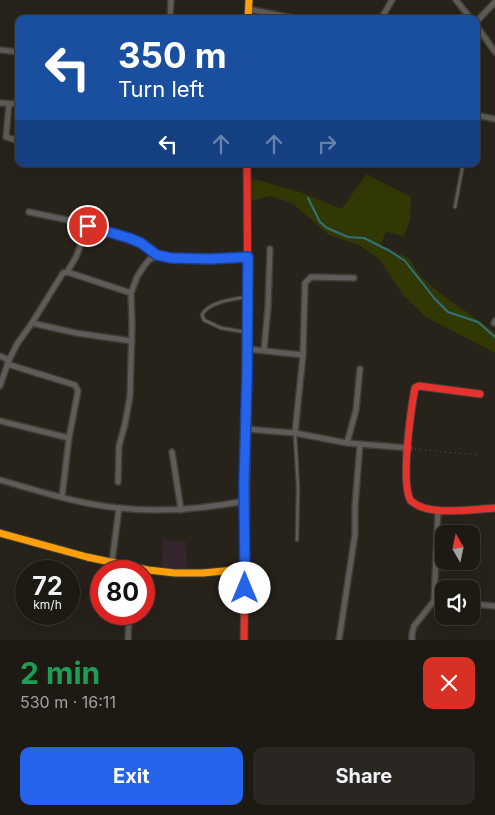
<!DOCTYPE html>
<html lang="en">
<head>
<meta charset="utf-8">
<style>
  body { margin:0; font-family:Inter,sans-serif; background:#2a2722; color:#f1f3f6; height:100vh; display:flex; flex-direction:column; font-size:19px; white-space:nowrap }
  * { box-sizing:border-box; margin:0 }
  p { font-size:16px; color:#a0a1a0 }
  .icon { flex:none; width:28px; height:28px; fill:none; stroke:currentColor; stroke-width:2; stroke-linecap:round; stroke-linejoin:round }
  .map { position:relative; height:640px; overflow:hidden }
  .drawer { display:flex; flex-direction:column; background:#1d1a14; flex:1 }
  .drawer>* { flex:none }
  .banner { position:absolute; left:15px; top:15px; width:465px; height:152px; border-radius:10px; box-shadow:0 5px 20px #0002,0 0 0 1px #3b3834; background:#1a4fa0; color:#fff; overflow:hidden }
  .needle { width:32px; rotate:351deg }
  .controls { position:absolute; left:435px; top:525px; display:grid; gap:10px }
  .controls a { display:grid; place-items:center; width:45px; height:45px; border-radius:10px; background:#1d1a14; box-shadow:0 5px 20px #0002,0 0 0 1px #3b3834; font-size:25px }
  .speed { position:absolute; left:15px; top:560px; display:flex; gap:10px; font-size:25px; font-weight:700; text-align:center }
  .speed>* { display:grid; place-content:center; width:65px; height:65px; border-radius:50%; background:#1d1a14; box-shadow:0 5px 20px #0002,0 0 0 1px #3b3834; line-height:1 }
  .speed small { font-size:12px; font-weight:400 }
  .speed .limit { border:8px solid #d22; background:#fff; color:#111 }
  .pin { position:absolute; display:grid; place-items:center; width:42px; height:42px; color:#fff; margin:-21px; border:2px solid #fff; border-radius:50%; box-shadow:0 1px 5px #0007 }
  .me { position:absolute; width:55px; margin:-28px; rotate:0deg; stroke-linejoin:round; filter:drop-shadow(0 0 4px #0008) }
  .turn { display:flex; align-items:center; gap:18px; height:105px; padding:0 20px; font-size:22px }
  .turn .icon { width:65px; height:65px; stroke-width:2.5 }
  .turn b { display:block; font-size:35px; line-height:42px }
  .lanes { display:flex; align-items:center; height:48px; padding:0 20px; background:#0003; justify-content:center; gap:25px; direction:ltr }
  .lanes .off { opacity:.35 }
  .round { display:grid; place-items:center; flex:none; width:52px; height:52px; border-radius:10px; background:#2a2722 }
  .headline { display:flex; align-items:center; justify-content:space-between; height:85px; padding:0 20px }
  h1 { font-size:30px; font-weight:700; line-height:38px; color:#1e9e55 }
  .primary-button { display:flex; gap:10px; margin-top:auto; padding:10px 20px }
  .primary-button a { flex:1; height:58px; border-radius:10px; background:#2563eb; color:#fff; font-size:20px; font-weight:700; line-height:58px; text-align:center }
  .primary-button a+a { background:#2a2722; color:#f1f3f6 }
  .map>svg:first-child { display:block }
  .medical { fill:#35252d }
  .green { fill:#323804 }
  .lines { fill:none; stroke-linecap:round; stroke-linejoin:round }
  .stream { stroke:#31737a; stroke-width:2 }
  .lane-casing { stroke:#413c35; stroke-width:5 }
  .street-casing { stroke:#413c35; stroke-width:8 }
  .slow-casing { stroke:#413c35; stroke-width:9 }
  .jam-casing { stroke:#413c35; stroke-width:9 }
  .path { stroke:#5d5a56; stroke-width:1; stroke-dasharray:1 4; stroke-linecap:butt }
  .lane { stroke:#5e5b58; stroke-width:2.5 }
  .street { stroke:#5e5b58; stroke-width:5 }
  .slow { stroke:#ff9f0a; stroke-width:7 }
  .jam { stroke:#e5322d; stroke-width:7 }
  .route-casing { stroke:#184099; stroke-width:12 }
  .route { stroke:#2563eb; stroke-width:9 }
</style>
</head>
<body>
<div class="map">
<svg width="495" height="640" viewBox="0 0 495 640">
  <rect width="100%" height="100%" fill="#27221a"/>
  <polygon class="medical" points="163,540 186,542 187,572 161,570"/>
  <polygon class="green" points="366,174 411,197 410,220 404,236 386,232 380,246 409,258 420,276 441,294 495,332 495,353 426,317 404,296 380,260 359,245 329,235 292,203 270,196 250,201 250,178 300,192 342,209"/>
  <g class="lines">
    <polyline class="stream" points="308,198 320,222 327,228 348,237 364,238 390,251 405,261 435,299 448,312 478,322 495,337"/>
    <g class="lane-casing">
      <g id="lane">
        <polyline points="455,207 463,164"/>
        <path d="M245,332L221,328L204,320L202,315C208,302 233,299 246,297"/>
        <polyline points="295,434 298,488 297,540"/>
      </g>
    </g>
    <g class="street-casing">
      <g id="street">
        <polyline points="456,0 471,19"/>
        <polyline points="248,9 298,19"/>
        <polyline points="170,19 171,0"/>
        <polyline points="381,19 392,0"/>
        <polyline points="476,22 495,2"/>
        <polyline points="476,25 495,52"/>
        <polyline points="0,50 19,52"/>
        <polyline points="0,103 19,104"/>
        <polyline points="9,104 6,137 19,141"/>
        <polyline points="476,115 495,119"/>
        <polyline points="29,212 68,220 129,238 141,243 157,255 171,258 210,259 248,257"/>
        <polyline points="67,272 76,257 88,226"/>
        <polyline points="32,323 76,333 132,341"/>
        <polyline points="494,323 495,321"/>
        <polyline points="248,349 303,355"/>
        <polyline points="264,350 268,307 270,249"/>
        <polyline points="0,356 9,360"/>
        <polyline points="7,364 75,385 78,391 69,438 62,497"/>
        <polyline points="0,386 9,360 17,344 32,323 63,273 67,272 131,293"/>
        <polyline points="0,421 69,438"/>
        <polyline points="246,429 295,433 347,443 409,448"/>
        <polyline points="295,433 303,355 305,283 311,277 354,278"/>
        <polyline points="347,443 356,410 360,369"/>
        <polyline points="172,452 181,510"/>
        <path d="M0,480C39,491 78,504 119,508C162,513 203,509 245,501"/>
        <polyline points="118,482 119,446 125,424 130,396 132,325 131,293 137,277 144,266 149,260 157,255"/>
        <polyline points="112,562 119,508"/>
        <polyline points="106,571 109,562"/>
        <polyline points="101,586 97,603 101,612"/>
        <polyline points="434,601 444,601"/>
        <polyline points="471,604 495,606"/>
        <polyline points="124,614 129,618 128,640"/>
        <polyline points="339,640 355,534 355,506 360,444"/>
        <polyline points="412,640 412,634 414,626 434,601 438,511"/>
      </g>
    </g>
    <g class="slow-casing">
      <g id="slow">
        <polyline points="248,19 249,0"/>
        <polyline points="0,533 87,557 148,570 175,573 203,573 245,569"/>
      </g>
    </g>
    <g class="jam-casing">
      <g id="jam">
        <path d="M480,394L419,386L415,388C411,409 400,484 411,501C429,517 472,509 495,508"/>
        <polyline points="244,640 248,349 247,164"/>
      </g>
    </g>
    <polyline class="path" points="415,449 476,455"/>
    <use href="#lane" class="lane"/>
    <use href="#street" class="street"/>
    <use href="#slow" class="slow"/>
    <use href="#jam" class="jam"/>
  </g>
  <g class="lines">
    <g class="route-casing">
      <polyline id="route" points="88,226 129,238 141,243 157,255 171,258 210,259 248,257 247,376 244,483 245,588"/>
    </g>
    <use href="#route" class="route"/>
  </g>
</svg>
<div class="controls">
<a><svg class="needle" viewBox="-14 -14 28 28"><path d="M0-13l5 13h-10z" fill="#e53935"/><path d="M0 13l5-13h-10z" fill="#a0a1a0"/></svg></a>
<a><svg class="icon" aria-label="sound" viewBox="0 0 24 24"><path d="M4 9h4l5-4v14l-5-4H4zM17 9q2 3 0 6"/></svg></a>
</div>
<div class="speed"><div>72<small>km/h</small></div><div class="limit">80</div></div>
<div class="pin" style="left:88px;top:226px;background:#d93025"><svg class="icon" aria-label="arrive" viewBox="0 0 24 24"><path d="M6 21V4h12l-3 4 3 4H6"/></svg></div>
<svg class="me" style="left:245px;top:588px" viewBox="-20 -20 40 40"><circle r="19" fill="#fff"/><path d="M0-13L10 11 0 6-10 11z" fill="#2563eb"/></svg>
<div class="banner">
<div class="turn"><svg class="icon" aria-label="left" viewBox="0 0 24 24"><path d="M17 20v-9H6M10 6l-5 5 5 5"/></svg><div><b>350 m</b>Turn left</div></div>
<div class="lanes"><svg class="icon" aria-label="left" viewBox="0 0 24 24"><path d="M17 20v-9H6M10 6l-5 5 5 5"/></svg><svg class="icon off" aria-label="ahead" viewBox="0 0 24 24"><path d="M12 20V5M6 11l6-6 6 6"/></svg><svg class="icon off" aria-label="ahead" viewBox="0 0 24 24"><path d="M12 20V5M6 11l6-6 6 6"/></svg><svg class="icon off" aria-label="right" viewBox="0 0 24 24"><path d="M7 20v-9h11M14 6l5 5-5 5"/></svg></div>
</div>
</div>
<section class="drawer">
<div class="headline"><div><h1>2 min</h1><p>530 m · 16:11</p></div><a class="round" style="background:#d93025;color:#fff"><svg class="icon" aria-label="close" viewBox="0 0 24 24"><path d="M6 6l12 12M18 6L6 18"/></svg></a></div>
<div class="primary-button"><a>Exit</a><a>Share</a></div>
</section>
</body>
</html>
